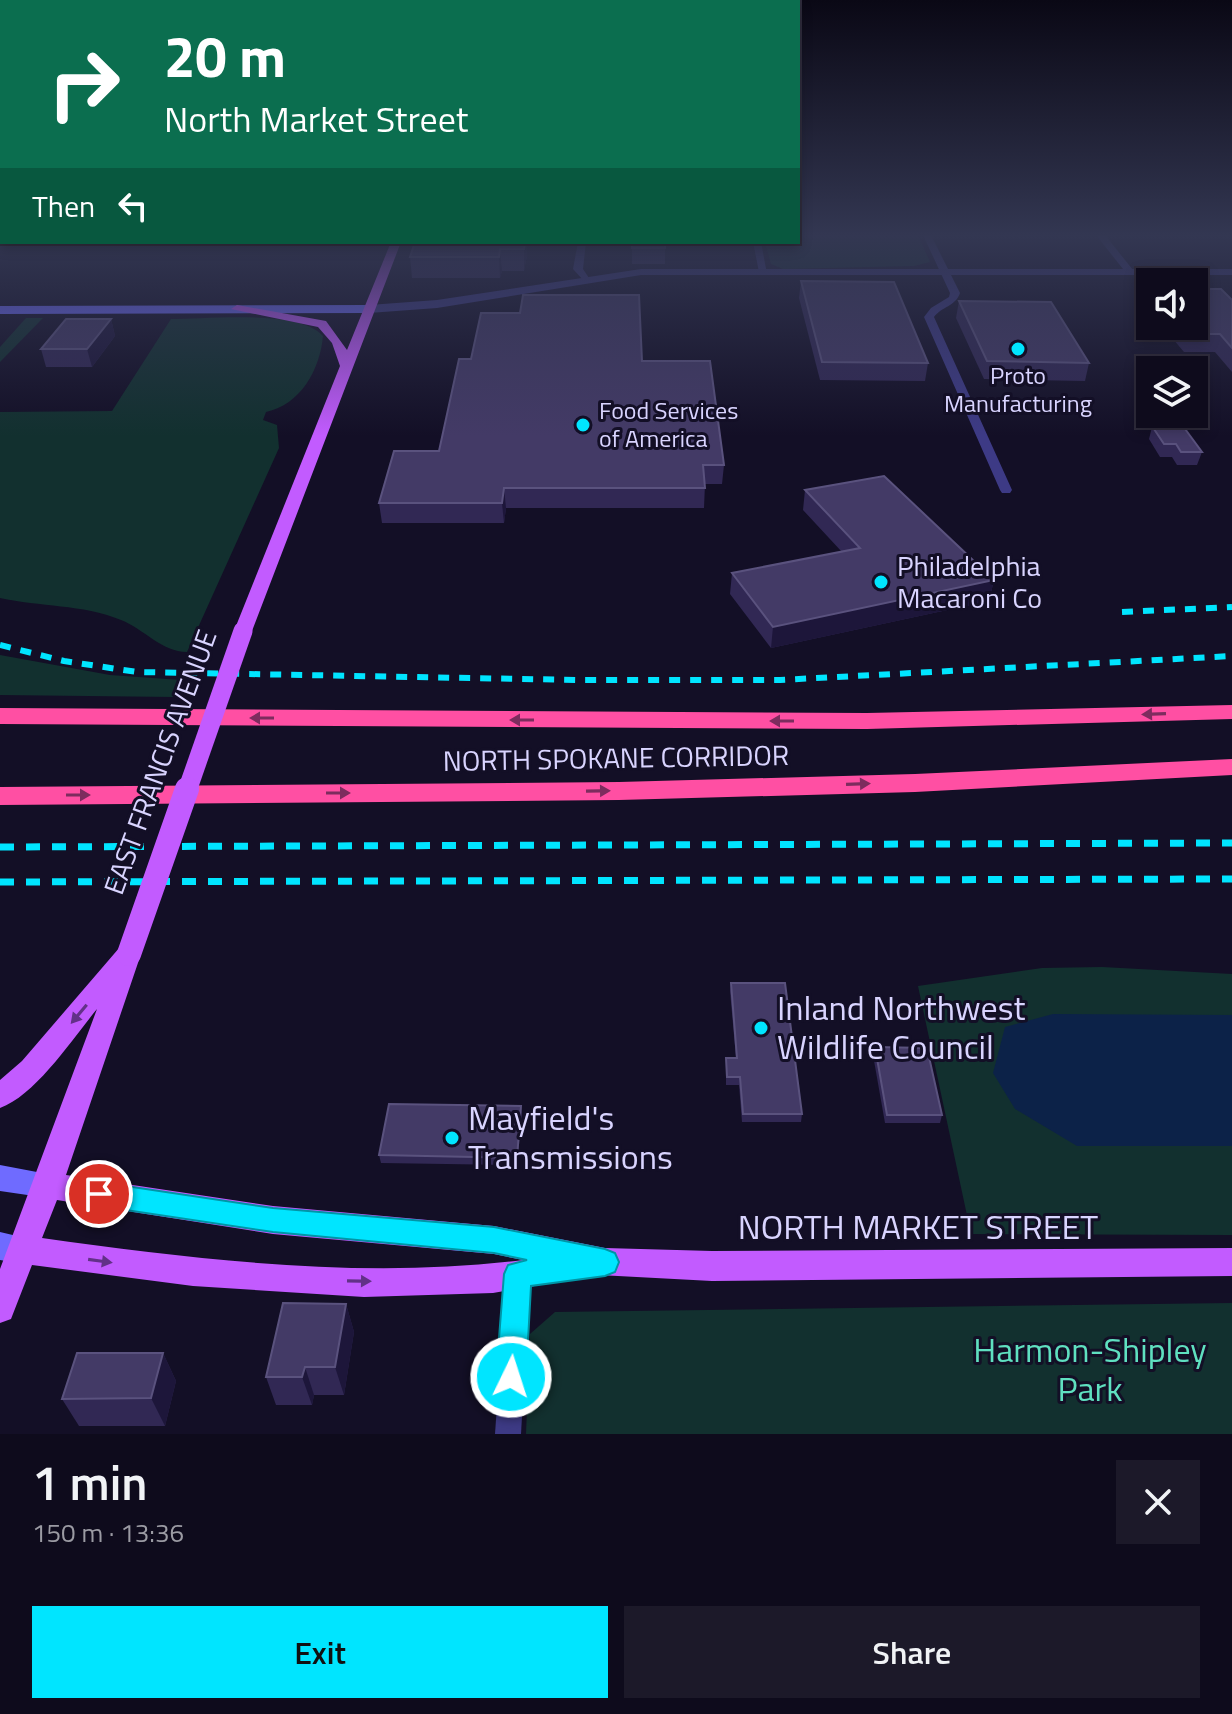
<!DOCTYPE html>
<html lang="en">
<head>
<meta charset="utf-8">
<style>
  body { margin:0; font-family:"Titillium Web",sans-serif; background:#1c1929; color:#f1f3f6; height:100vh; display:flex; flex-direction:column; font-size:30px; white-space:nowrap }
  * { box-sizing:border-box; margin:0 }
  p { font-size:26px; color:#9b9ba3 }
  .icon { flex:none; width:44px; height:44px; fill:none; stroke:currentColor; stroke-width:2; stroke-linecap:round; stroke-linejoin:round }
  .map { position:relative; height:1434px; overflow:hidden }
  .sheet { display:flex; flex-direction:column; background:#0e0b1c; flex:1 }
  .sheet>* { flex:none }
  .guide { position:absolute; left:0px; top:0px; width:800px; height:244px; box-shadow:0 4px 12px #0003,0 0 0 2px #2e2b3b; background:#0b6e4f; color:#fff; overflow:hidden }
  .controls { position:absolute; left:1136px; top:268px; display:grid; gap:16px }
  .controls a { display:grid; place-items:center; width:72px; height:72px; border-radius:0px; background:#0e0b1c; box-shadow:0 4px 12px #0003,0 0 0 2px #2e2b3b; font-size:40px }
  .pin { position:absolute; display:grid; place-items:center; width:68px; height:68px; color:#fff; margin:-34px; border:4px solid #fff; border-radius:50%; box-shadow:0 2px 8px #0007 }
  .me { position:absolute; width:88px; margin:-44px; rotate:4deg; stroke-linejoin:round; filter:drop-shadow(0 0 6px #0008) }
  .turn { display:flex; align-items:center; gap:28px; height:168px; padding:0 32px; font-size:36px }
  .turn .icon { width:104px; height:104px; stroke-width:2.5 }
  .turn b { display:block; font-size:56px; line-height:68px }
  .then { display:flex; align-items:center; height:76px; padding:0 32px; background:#0003; gap:16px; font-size:30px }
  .round { display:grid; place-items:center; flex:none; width:84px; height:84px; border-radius:0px; background:#1c1929 }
  .headline { display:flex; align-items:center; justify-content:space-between; height:136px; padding:0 32px }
  h1 { font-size:48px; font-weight:600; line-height:60px }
  .button { display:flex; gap:16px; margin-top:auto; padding:16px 32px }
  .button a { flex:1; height:92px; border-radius:0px; background:#00e5ff; color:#111; font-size:32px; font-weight:600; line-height:92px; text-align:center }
  .button a+a { background:#1c1929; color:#f1f3f6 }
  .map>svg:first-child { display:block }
  .green { fill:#12302f }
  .water { fill:#0c2248 }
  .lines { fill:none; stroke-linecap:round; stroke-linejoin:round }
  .minor { fill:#3d3a85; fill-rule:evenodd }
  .tertiary { fill:#3d3a85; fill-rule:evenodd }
  .secondary { fill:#6f6bff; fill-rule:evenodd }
  .primary { fill:#c25bff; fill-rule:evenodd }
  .motorway { fill:#ff4fa3; fill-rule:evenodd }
  .rail-far1 { stroke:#00e5ff; stroke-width:6; stroke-dasharray:11 10; stroke-linecap:butt }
  .rail { stroke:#00e5ff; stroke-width:7; stroke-dasharray:14 12; stroke-linecap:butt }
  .primary-bridge-far1 { stroke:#c25bff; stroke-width:19 }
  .primary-bridge { stroke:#c25bff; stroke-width:24 }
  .wall { fill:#312854 }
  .shaded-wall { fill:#1d163a }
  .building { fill:#433a66; stroke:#5a527e; stroke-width:2 }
  .oneway { fill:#7d2c5e }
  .oneway2 { fill:#623188 }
  .route { fill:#00e5ff; stroke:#0095a6; stroke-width:2 }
  .poi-dot { fill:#00e5ff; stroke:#130f26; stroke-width:3 }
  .labels { text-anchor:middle; stroke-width:6; stroke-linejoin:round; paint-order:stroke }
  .far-poi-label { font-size:24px; fill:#d9d4ff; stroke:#130f26 }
  .poi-label { font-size:28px; fill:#d9d4ff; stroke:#130f26; text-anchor:start }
  .street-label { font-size:28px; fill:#d9d4ff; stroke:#130f26 }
  .near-poi-label { font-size:34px; fill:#d9d4ff; stroke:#130f26; text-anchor:start }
  .near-street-label { font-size:34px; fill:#d9d4ff; stroke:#130f26 }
  .near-park-label { font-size:34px; fill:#5fe0c0; stroke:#130f26 }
</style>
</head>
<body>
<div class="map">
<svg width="1232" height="1434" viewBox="0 0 1232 1434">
  <rect width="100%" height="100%" fill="#130f26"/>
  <g class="green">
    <polygon points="798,235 918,235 930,262 914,266 783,269 771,264 765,242 798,242"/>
    <polygon points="26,318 43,318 0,362 0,347"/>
    <path d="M171,319C207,319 300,309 323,336C320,370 300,405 266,412L263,420L277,425L279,448L187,652C162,652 144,629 121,620C82,604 40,607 0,598V412L112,411Z"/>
    <polygon points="0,655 110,675 181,680 174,697 0,695"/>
    <polygon points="1102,967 1232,974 1232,1235 971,1234 918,986 1042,968"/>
    <polygon points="1232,1303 1232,1434 526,1434 530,1334 555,1312"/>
  </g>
  <polygon class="water" points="1053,1014 1232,1015 1232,1146 1077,1146 1015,1109 993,1073 1005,1027"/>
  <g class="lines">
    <g class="minor">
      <path d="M923,235H931L960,293C956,306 941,307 934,317L1012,490L1010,493H1002L1000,490L924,317L931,308L949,297L950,293Z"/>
      <polygon points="1096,235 1105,235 1133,270 1133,274 1127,274"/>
      <polygon points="578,242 586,242 583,269 589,278 584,281 573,269"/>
      <polygon points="753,242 761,242 767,274 759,272"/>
      <polygon points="518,1262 527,1266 530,1274 521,1434 495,1434 506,1274 509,1266"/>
    </g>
    <polygon class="tertiary" points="641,269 1232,269 1232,275 641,275 437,308 369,313 363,309 369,305 437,300"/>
    <g class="secondary">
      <polygon points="0,306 369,305 375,309 369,313 0,314"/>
      <polygon points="0,1165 58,1176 62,1185 58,1194 48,1198 0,1191"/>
      <polygon points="0,1232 34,1240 38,1250 34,1260 23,1264 0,1260"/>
    </g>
    <g class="primary">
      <polygon points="391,242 401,242 252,631 249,635 237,635 234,631 340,366 332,343 318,327 231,309 237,305 326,321 347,350"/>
      <path d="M129,945L138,947L141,954L66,1175L273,1206L494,1226L605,1248L712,1251L1232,1248V1276L712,1281L599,1275L493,1293L364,1297L193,1286L32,1265L11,1319L0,1323V1269L97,1009C73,1038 36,1095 0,1108V1080L22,1061L120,947ZM57,1200L273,1234L494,1254L523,1260C364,1280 200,1260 42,1238Z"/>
    </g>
    <g class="motorway">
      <polygon points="1232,705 1232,719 867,729 0,724 0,708 867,713"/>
      <polygon points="1232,759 1232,775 915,792 619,800 0,805 0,787 619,782 915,774"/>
    </g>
    <g class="rail-far1">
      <polyline points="1122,612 1232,607"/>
      <polyline points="0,645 64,661 137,672 579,680 780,680 1232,656"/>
    </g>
    <g class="rail">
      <polyline points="0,847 1232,843"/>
      <polyline points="0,882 1232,879"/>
    </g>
    <polyline class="primary-bridge-far1" points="187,791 243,631"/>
    <polyline class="primary-bridge" points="129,954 187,789"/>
  </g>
  <g class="wall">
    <polygon points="415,242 526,242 527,255 524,271 502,271 500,278 412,278 410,257"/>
    <rect x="632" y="242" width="33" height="22"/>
    <polygon points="801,281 928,363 925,381 820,380 799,298"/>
    <polygon points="1139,289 1150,289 1150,323 1135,305"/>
    <polygon points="1232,300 1232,372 1215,352 1184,352 1162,326 1194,326"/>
    <polygon points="959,301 1089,363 1085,381 984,379 956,318"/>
    <polygon points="111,319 115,336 92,367 46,367 41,349"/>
    <polygon points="642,361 724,465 722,484 705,484 704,508 506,508 504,523 382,523 379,503 439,451"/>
    <polygon points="1150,393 1150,414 1174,414 1202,452 1197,465 1177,465 1172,457 1160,457 1149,439 1152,427 1140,410 1144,398"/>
    <polygon points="805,490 994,580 989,601 771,648 730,594 732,573 842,552 803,510"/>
    <polygon points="731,983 802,1114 801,1122 742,1122 739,1085 726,1085 726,1058 736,1058 730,991"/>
    <polygon points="875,1047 942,1115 940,1123 885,1123 873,1055"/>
    <polygon points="521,1106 522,1114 517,1165 381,1163 379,1155"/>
    <polygon points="346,1304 354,1332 344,1395 314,1395 312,1405 276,1405 266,1377"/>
    <polygon points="163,1353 176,1381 165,1426 79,1426 62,1399"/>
  </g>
  <g class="shaded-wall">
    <polygon points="525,242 526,242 527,255 524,271 524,249"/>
    <polygon points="500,249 502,271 500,278 499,257"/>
    <polygon points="111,319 115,336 92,367 87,349"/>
    <polygon points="504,488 506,508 504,523 502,503"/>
    <polygon points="994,580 989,601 771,648 773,627"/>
    <polygon points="521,1106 522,1114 517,1165 517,1158"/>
    <polygon points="346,1304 354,1332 344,1395 335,1367"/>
    <polygon points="163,1353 176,1381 165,1426 151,1398"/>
    <polygon points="305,1367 314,1395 312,1405 302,1377"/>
  </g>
  <g class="building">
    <polygon points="415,242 525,242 524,249 500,249 499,257 410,257"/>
    <rect x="632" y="242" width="33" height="6"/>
    <polygon points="801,281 894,282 928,363 822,362"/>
    <polygon points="1139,289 1150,289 1150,302"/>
    <polygon points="1194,289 1221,289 1232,300 1232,348 1220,334 1189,334 1182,326 1194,326"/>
    <polygon points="523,295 639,295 642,361 710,361 724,465 703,465 705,488 504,488 502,503 379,503 394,451 439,451 459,359 471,359 481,313 520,313"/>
    <polygon points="959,301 1051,302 1089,363 987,361"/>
    <polygon points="66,319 111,319 87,349 41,349"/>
    <polygon points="1150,393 1150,406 1144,398"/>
    <polygon points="1155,414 1174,414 1202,452 1181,452 1176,444 1164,444 1152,426 1164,426"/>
    <polygon points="884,476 994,580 773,627 732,573 860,548 805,490"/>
    <polygon points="731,983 785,983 802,1114 743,1114 740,1077 727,1077 726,1058 737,1058"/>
    <polygon points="875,1047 927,1048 942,1115 887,1115"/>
    <polygon points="389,1104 521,1106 517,1158 379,1155"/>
    <polygon points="283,1303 346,1304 335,1367 305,1367 302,1377 266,1377"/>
    <polygon points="77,1353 163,1353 151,1398 62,1399"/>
  </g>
  <defs><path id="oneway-solid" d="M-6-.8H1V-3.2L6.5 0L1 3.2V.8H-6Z" transform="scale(2)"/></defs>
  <g class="oneway">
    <use href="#oneway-solid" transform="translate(1154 714) rotate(178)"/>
    <use href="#oneway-solid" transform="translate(262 718) rotate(-180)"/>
    <use href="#oneway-solid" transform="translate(522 720) rotate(-180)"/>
    <use href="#oneway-solid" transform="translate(782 721) rotate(180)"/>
    <use href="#oneway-solid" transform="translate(858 784) rotate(-2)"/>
    <use href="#oneway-solid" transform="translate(598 791) rotate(-1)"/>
    <use href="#oneway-solid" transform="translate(338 793)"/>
    <use href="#oneway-solid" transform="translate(78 795)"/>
  </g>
  <g class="oneway2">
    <use href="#oneway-solid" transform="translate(79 1014) rotate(130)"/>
    <use href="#oneway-solid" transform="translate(100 1261) rotate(8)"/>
    <use href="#oneway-solid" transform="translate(359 1281) rotate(1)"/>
  </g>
  <linearGradient id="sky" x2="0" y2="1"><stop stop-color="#0a0815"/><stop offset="0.54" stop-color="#333752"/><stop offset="1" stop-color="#333752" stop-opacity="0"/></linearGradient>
  <rect width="1232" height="436" fill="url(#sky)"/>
  <polygon class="route" points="99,1182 273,1208 494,1227 605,1249 615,1253 619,1262 615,1272 605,1276 531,1286 526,1377 522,1388 511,1392 501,1388 496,1377 504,1274 508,1265 527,1260 494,1253 273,1232 99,1206 90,1202 86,1194 90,1185"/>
  <g class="poi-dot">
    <circle cx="1018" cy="349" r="8"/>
    <circle cx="583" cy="425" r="8"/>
    <circle cx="881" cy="582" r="8"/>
    <circle cx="761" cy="1028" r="8"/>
    <circle cx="452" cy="1138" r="8"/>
  </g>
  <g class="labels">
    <g class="far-poi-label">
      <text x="1018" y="384">Proto<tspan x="1018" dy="28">Manufacturing</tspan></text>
      <text x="599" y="419" text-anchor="start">Food Services<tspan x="599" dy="28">of America</tspan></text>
    </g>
    <g class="poi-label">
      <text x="897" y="576">Philadelphia<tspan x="897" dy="32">Macaroni Co</tspan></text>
    </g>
    <g class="street-label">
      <text transform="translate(616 758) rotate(-1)" y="10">NORTH SPOKANE CORRIDOR</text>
      <text transform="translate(160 762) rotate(-70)" y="10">EAST FRANCIS AVENUE</text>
    </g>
    <g class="near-poi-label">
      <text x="777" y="1020">Inland Northwest<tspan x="777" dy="39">Wildlife Council</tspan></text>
      <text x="468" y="1130">Mayfield's<tspan x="468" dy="39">Transmissions</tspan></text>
    </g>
    <g class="near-street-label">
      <text x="918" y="1239">NORTH MARKET STREET</text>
    </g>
    <g class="near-park-label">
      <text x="1090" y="1362">Harmon-Shipley<tspan x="1090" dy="39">Park</tspan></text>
    </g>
  </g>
</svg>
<div class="controls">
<a><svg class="icon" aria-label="sound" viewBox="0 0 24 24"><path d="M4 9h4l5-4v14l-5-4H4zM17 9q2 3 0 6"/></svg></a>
<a><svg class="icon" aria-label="layers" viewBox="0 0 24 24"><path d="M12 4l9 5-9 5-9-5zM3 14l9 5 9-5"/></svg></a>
</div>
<div class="pin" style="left:99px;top:1194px;background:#d93025"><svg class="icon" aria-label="arrive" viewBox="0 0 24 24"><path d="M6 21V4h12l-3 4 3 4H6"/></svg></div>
<svg class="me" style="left:511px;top:1377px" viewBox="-20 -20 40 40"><circle r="17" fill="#00e5ff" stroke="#fff" stroke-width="3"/><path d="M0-11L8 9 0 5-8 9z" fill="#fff"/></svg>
<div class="guide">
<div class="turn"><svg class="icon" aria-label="right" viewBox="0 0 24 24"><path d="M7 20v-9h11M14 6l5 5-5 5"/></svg><div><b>20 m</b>North Market Street</div></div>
<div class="then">Then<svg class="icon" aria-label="left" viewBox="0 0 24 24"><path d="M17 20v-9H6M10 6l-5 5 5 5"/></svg></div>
</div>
</div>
<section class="sheet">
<div class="headline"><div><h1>1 min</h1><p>150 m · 13:36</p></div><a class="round"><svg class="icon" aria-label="close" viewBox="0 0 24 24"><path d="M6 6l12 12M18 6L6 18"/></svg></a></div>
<div class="button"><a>Exit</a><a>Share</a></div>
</section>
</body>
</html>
